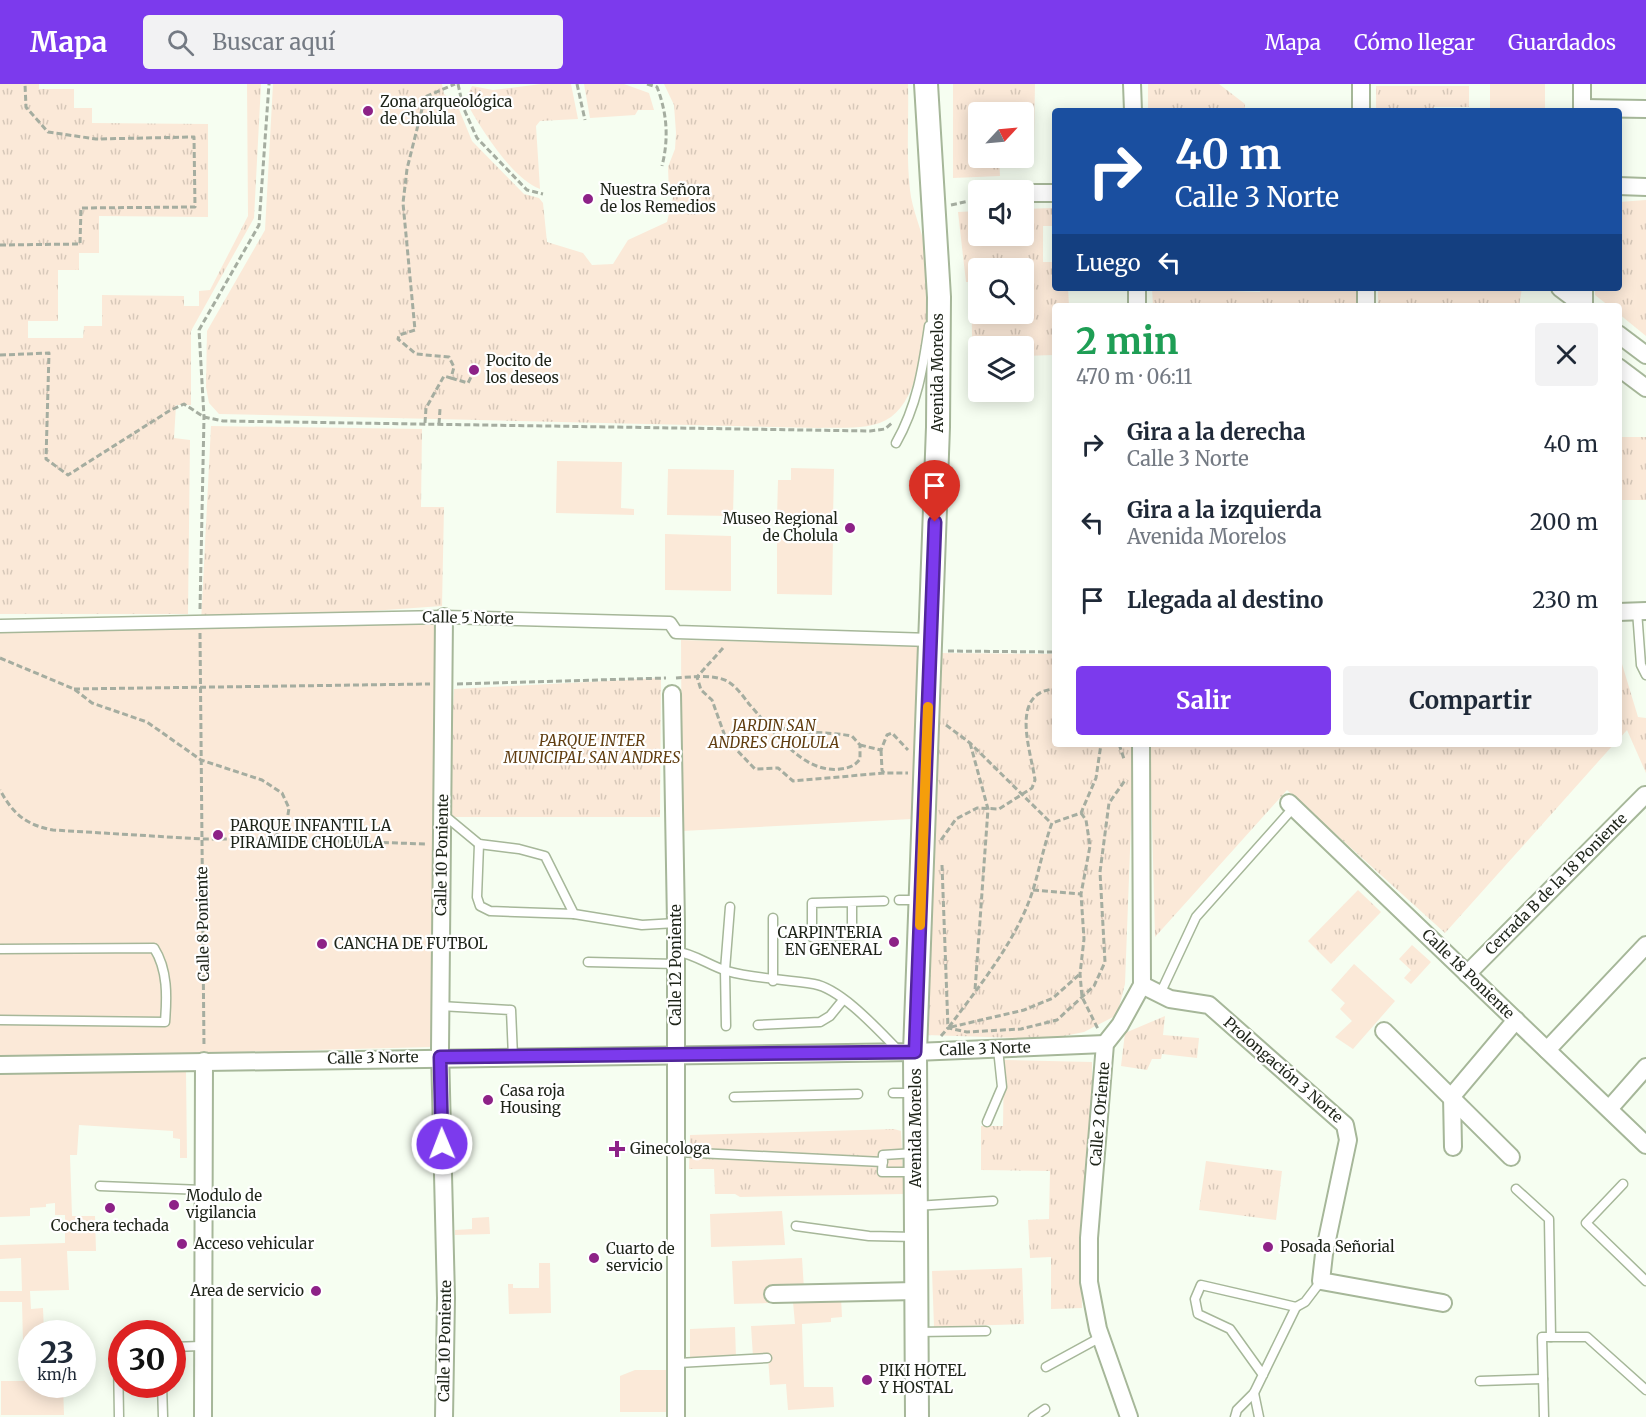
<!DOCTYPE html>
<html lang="es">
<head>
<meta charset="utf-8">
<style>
  body { margin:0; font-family:Merriweather,serif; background:#f2f2f3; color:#1f2937; height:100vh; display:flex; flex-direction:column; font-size:22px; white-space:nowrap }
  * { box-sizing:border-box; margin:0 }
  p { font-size:20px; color:#747a83 }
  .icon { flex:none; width:33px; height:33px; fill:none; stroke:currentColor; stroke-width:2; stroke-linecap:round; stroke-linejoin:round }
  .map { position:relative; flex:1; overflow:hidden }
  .sheet { position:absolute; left:1052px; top:219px; width:570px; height:444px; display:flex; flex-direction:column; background:#fff; border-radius:6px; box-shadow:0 3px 15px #0003 }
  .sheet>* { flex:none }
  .banner { position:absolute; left:1052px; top:24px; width:570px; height:183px; border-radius:6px; box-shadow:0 3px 15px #0003; background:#1a4fa0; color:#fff; overflow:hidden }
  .needle { width:39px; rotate:64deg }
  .fabs { position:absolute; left:968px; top:18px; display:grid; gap:12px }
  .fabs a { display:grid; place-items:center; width:66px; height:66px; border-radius:6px; background:#fff; box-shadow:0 3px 15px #0003; font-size:30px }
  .speed { position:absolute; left:18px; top:1236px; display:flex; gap:12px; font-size:30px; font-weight:700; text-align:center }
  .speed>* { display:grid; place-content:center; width:78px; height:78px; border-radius:50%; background:#fff; box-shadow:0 3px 15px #0003; line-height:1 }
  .speed small { font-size:15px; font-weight:400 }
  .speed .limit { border:9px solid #d22; background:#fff; color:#111 }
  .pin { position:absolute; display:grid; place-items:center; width:51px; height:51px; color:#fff; margin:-62px -26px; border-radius:50% 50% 50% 0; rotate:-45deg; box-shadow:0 0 6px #0007 }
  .pin .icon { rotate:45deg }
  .me { position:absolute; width:66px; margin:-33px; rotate:359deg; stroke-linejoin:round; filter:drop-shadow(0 0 4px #0008) }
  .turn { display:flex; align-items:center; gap:21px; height:126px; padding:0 24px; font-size:27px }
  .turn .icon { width:78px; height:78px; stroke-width:2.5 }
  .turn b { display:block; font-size:42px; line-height:51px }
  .then { display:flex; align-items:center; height:57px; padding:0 24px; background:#0003; gap:12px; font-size:22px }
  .round { display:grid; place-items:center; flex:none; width:63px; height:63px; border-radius:6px; background:#f2f2f3 }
  .head { display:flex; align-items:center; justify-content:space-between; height:102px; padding:0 24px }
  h1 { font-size:36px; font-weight:700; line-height:45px; color:#1e9e55 }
  .cta { display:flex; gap:12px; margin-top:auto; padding:12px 24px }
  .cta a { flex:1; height:69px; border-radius:6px; background:#7c3aed; color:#fff; font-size:24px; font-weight:700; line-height:69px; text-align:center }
  .cta a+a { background:#f2f2f3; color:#1f2937 }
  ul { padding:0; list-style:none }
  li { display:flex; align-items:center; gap:18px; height:78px; padding:0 24px }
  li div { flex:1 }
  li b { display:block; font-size:22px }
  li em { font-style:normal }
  header { display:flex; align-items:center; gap:36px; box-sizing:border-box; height:84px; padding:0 30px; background:#7c3aed; color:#fff }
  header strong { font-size:28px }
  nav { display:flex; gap:33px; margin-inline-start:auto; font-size:21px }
  .search { width:420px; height:54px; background:#f2f2f3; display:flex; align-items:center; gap:15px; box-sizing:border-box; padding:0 21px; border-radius:6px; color:#747a83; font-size:22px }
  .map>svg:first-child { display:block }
  .grass { fill:url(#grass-tufts); fill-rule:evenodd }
  .garden { fill:#fbe9d8 }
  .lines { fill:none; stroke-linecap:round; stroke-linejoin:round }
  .service-casing { stroke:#a6b799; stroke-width:11 }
  .pedestrian-casing { stroke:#a6b799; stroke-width:15 }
  .minor-casing { stroke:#a6b799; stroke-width:20 }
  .secondary-casing { stroke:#a6b799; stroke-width:26 }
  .path { stroke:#a5ada0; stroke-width:3; stroke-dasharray:6 3; stroke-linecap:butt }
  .service { stroke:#fff; stroke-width:8 }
  .pedestrian { stroke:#fff; stroke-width:12 }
  .minor { stroke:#fff; stroke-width:16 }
  .secondary { stroke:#fff; stroke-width:22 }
  .route-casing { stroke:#51269a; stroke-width:15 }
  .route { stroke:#7c3aed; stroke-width:10 }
  .slow { stroke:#f59e0b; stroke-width:10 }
  .poi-dot { fill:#8d2287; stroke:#fff; stroke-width:2 }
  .labels { text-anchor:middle; stroke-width:4.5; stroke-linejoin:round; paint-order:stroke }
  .poi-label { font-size:15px; fill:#1e2419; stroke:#fff; text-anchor:start }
  .street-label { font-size:15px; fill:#1e2419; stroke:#fff }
  .park-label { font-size:15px; font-style:italic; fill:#603d10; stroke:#fff }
</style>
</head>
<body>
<header>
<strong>Mapa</strong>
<div class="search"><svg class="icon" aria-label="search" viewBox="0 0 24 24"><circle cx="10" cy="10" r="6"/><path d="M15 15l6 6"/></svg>Buscar aquí</div>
<nav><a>Mapa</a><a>Cómo llegar</a><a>Guardados</a></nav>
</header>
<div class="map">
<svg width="1646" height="1333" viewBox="0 0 1646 1333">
  <defs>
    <pattern id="grass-tufts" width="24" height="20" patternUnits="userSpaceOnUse" patternTransform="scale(1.5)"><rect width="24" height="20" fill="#fbe9d8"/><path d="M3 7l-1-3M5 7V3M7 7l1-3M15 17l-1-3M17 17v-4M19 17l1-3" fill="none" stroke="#d7c8b9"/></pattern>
  </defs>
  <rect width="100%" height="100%" fill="#f6fef1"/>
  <g class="grass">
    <polygon points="0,0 39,0 39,5 74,5 74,24 92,24 92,39 208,40 208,133 99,132 99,169 79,169 79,186 58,186 58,237 28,237 28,254 83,254 84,242 102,242 102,211 184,212 184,222 199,222 199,207 210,206 248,132 247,0 261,0 254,134 191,247 191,321 176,321 174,354 190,356 188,530 0,530"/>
    <path d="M273,0H442L444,10L456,18L472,57L524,110L539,114L543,119L547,158L583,169L592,181L613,180L628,156L667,138L673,113L669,110L668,83L675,65L676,49L674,21L664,0H908C909,35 906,71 910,106C912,125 921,144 925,163C932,205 928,307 891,333C872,347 841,343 819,344L219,330L209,319L206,303L207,247L265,146Z"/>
    <path d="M541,0H571L578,35L540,37L536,42L540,105C511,94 480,43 465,16L472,2L493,6Z"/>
    <polygon points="584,0 624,0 649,9 654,26 638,26 635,31 590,34"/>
    <polygon points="953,0 1035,0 1034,56 1023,57 1023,28 978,28 978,74 999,74 1000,92 953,94"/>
    <polygon points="1148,0 1219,0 1245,20 1245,27 1148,27"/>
    <polygon points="1376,2 1469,2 1469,23 1434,23 1433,27 1376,27"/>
    <polygon points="1646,116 1646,252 1619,230 1618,222 1609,222 1595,211 1595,204 1618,204 1619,118"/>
    <path d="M1054,124V142H1043V178H1054V197L1052,198H1054V204H1068L1069,222H1054V271L1023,272V262H978V300H973L971,198H966L958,128L978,127V152H1023V125ZM1023,184V230H978V184Z"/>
    <polygon points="1152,204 1257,208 1260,208 1261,204 1358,204 1357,222 1153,222"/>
    <polygon points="1378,204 1522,204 1519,222 1378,222"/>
    <polygon points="211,342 422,345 421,423 444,423 442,522 201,539"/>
    <rect x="1619" y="353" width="27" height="63"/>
    <polygon points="937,569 1054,570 1054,660 1134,660 1125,900 1117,931 1084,948 1049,955 926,951"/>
    <polygon points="1619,570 1638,633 1646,634 1646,689 1627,646 1619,655"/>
    <polygon points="661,594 660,733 447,733 454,605"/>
    <polygon points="1150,660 1614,660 1445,849 1287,706 1155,853"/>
    <polygon points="1358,806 1381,828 1331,880 1308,857"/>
    <polygon points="1412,861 1431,878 1411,900 1404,894 1411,886 1399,875"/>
    <polygon points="1165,932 1163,951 1199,954 1197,974 1162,970 1161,975 1152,975 1147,986 1121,982 1125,949"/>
    <polygon points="1004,976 1092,978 1091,1182 1081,1181 1082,1224 1051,1225 1051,1173 1030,1174 1028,1136 1049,1135 1050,1087 981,1086 981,1042 1003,1042"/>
    <polygon points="894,1045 901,1047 904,1110 740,1113 735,1110 715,1110 714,1085 689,1085 690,1051"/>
    <polygon points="1206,1077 1282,1087 1276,1136 1199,1126"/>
    <polygon points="1022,1184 1024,1240 934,1243 932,1187"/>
  </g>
  <g class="garden">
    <rect x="1490" y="0" width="55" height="27"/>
    <polygon points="557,377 622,378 621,424 634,425 634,431 556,429"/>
    <polygon points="791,384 834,385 833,434 777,433 778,396 791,396"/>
    <polygon points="668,385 734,386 733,432 667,431"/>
    <polygon points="665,450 731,452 731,507 665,506"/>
    <polygon points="777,452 833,453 832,511 777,510"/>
    <polygon points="441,538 431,963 0,974 0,544"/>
    <polygon points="681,556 923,562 912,735 682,747"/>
    <polygon points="1354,880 1395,917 1353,965 1335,953 1352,937 1340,925 1345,919 1331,906"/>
    <polygon points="186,987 187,1074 180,1074 180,1055 173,1054 173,1047 79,1041 77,1071 70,1071 72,1132 95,1132 96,1167 67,1167 69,1206 30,1207 31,1225 43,1224 44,1249 32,1250 31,1258 23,1259 22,1218 0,1218 0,1207 22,1207 21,1174 0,1175 0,1161 65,1159 65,1131 55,1131 55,1119 46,1120 46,1123 30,1124 30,1132 0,1133 0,990"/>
    <polygon points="782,1127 785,1161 711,1163 710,1130"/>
    <polygon points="489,1133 490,1150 455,1151 455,1146 472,1145 472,1134"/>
    <polygon points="802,1174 804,1205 768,1207 769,1219 734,1220 732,1177"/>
    <polygon points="539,1179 550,1179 551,1229 509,1230 508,1200 513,1200 513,1204 539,1204"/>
    <polygon points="841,1214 842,1233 831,1234 831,1238 802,1240 804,1303 833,1303 834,1323 788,1326 786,1300 770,1301 768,1273 753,1273 751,1242 795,1240 793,1218"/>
    <polygon points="735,1243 736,1274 690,1276 690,1245"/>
    <polygon points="31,1282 32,1300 63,1301 64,1331 1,1331 1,1297 24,1297"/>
    <polygon points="635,1286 666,1286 666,1328 620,1328 620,1292"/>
  </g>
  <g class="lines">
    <g class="service-casing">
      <g id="service">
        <path d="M896,359C917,322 923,284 929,242"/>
        <polyline points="1637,527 1641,581 1646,591"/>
        <polyline points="444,731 479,760 519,765 545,772 574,830 642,841 676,839"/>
        <polyline points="479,760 477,813 480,822 490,827 574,830"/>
        <polyline points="899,816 921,816"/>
        <polyline points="852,819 852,852 812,853 812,819 884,817"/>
        <polyline points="773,834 773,897"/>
        <path d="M0,865L154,864C168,886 167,913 165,938L0,936"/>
        <path d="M675,867C695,870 708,881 727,887C755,895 785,895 814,900C842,905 880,948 900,968"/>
        <polyline points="588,878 676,880"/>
        <polyline points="1160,910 1196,833 1294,723"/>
        <polyline points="440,922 511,926 513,973"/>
        <polyline points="758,941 820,938 830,932 843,916"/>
        <polyline points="726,942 725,886 730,823"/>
        <polyline points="893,1009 915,1009"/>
        <polyline points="734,1013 858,1010"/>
        <polyline points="987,1038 1002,1003 998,965"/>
        <polyline points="677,1068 883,1078"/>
        <polyline points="914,1088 882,1088 883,1071 915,1069"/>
        <polyline points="1623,1100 1586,1139 1646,1197"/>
        <polyline points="100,1102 203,1106"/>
        <polyline points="1516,1105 1549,1135 1551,1253"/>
        <polyline points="916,1122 993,1117"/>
        <polyline points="796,1142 869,1152 915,1153"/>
        <polyline points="1296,1223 1305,1218 1321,1197"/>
        <polyline points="917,1248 986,1247"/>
        <polyline points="172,1263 201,1262"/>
        <polyline points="118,1273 119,1333"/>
        <polyline points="678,1279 767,1274"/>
        <polyline points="1046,1283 1101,1253"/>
        <polyline points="1480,1297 1543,1295"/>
        <polyline points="162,1300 163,1333"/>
        <polyline points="1254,1309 1259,1333"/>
        <polyline points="1033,1333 1045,1325"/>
        <polyline points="1235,1333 1237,1326 1254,1309 1296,1223 1201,1201 1195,1215 1198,1230 1230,1245 1263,1291"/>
        <polyline points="1544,1333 1542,1253 1587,1253 1646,1306"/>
      </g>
    </g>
    <g class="pedestrian-casing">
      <polyline id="pedestrian" points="0,542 444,533 670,539 676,548 931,556"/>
    </g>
    <g class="minor-casing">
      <g id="minor">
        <polyline points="1132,0 1133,27"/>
        <polyline points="1361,0 1361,27"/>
        <polyline points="1582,0 1582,27"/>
        <polyline points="1582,24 1646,25"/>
        <polyline points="1618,102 1646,103"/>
        <polyline points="1023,109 1054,109"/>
        <polyline points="1137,204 1137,222"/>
        <polyline points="1366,204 1366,222"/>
        <polyline points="1560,204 1584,222"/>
        <polyline points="1584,204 1584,222"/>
        <polyline points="1618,250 1646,271"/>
        <polyline points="1618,283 1646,304"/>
        <polyline points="1618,528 1646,527"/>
        <polyline points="444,533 440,966 446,1214 444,1333"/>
        <polyline points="672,610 676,839 676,1333"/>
        <polyline points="1289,719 1646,1061"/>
        <polyline points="1467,890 1645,711"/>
        <polyline points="1142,901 1170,915 1209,921 1345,1041 1348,1056 1324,1170 1321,1197 1443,1219"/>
        <polyline points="1384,947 1511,1073"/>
        <polyline points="1547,966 1646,861"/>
        <polyline points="0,981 915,968 1105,960"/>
        <polyline points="1609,1025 1646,983"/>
        <polyline points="1453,1063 1452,1012 1516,936"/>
        <polyline points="773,1210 916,1207"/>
        <polyline points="203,1333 204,977"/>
        <polyline points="1129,1333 1098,1245 1089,1198 1089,1154 1105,960 1120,941 1142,901 1141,660"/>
      </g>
    </g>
    <g class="secondary-casing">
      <polyline id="secondary" points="917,1333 915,968 938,343 939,213 926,0"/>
    </g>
    <g class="path">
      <polyline points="458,0 463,23 477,54 527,106 543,110"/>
      <polyline points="577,0 585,36"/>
      <path d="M647,0L657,3C667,29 669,54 662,82"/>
      <polyline points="951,121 978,115"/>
      <polyline points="0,161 80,160 81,124 195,123 194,53 96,55 48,48 26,23 25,0"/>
      <polyline points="0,271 49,269 46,375 68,391 169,327 184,320 204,333 223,337 870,347 885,345 892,339"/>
      <polyline points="451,294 468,299 471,293"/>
      <polyline points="425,339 426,324 444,292 451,294 454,283 449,273 416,270 398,255 399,251 415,246 403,119 407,85 425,13 455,0"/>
      <polyline points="439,340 440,325"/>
      <polyline points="200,525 204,333 199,246 259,141 269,0"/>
      <polyline points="200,549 204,963"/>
      <polyline points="723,564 697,593 701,606 712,616 726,655 755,685 778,684 793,697 884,689"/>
      <polyline points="948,567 1054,568"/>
      <path d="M0,574L74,605L92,619L147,638L201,676L262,696L282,709L289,724L287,737L273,755H202L53,746C26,741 13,730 0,706"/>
      <path d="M676,594C691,593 713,590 727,597C736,602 743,612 749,620C772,645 802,690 840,685C849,684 855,682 860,675V661L852,652C819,646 798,652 765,638"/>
      <polyline points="457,600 666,594"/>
      <polyline points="74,605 430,600"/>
      <polyline points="946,641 970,659 1051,739"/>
      <polyline points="970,659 988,725 975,906"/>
      <polyline points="1119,660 1124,675"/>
      <polyline points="860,661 881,666 887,651 892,649 908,666"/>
      <polyline points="881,666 882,686 884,689 908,689"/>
      <polyline points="1081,729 1086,736 1090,762 1081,810 1084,855 1080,890 1082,913 1098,945"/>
      <polyline points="275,755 427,760"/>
      <path d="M941,756L956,735L977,724L999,725L1032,704L1035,696C1031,667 1009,609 1054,605"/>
      <polyline points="942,781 948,944"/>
      <polyline points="1033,806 1081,810"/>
      <path d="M949,943C980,901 1017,856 1033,806C1040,783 1044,761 1052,739L1081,729L1096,694L1101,660"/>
      <polyline points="951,943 1024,926 1053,914 1080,890"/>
      <polyline points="941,952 948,944 967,948 1021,945 1057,936 1094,902 1105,878 1100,788 1109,719 1126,695"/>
    </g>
    <use href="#service" class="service"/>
    <use href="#pedestrian" class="pedestrian"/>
    <use href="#minor" class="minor"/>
    <use href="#secondary" class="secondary"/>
  </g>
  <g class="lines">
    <g class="route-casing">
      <polyline id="route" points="442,1060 440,973 915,968 935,438"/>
    </g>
    <use href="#route" class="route"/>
    <polyline class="slow" points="920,841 928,623"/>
  </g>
  <g class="poi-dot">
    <circle cx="368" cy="27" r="6"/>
    <circle cx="588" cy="115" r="6"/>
    <circle cx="474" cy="286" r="6"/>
    <circle cx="850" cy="444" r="6"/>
    <circle cx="218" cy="751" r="6"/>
    <circle cx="894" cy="858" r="6"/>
    <circle cx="322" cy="860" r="6"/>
    <circle cx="488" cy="1016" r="6"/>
    <path d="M614 1056h6v6h6v6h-6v6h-6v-6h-6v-6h6z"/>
    <circle cx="174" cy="1121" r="6"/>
    <circle cx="110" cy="1124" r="6"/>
    <circle cx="182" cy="1160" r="6"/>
    <circle cx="1268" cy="1163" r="6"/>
    <circle cx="594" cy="1174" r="6"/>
    <circle cx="316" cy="1207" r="6"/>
    <circle cx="867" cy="1296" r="6"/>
  </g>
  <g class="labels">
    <g class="poi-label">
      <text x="380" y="23">Zona arqueológica<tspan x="380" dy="17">de Cholula</tspan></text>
      <text x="600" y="111">Nuestra Señora<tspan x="600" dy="17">de los Remedios</tspan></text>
      <text x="486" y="282">Pocito de<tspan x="486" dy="17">los deseos</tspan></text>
      <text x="838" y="440" text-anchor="end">Museo Regional<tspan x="838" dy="17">de Cholula</tspan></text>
      <text x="230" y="747">PARQUE INFANTIL LA<tspan x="230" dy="17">PIRAMIDE CHOLULA</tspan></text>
      <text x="882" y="854" text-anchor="end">CARPINTERIA<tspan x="882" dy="17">EN GENERAL</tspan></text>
      <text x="334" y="865">CANCHA DE FUTBOL</text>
      <text x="500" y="1012">Casa roja<tspan x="500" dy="17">Housing</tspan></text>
      <text x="630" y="1070">Ginecologa</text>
      <text x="186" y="1117">Modulo de<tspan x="186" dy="17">vigilancia</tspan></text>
      <text x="110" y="1147" text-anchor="middle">Cochera techada</text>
      <text x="194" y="1165">Acceso vehicular</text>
      <text x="1280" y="1168">Posada Señorial</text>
      <text x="606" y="1170">Cuarto de<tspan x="606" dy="17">servicio</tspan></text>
      <text x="304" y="1212" text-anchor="end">Area de servicio</text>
      <text x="879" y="1292">PIKI HOTEL<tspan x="879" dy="17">Y HOSTAL</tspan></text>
    </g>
    <g class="street-label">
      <text transform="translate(938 289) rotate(-90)" y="5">Avenida Morelos</text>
      <text transform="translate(468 534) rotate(1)" y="5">Calle 5 Norte</text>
      <text transform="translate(442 771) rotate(-89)" y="5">Calle 10 Poniente</text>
      <text transform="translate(1556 800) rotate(-45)" y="5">Cerrada B de la 18 Poniente</text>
      <text transform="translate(203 840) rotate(-91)" y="5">Calle 8 Poniente</text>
      <text transform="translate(676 881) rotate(-90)" y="5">Calle 12 Poniente</text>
      <text transform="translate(1468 890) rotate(44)" y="5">Calle 18 Poniente</text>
      <text transform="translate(985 965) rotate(-2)" y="5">Calle 3 Norte</text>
      <text transform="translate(373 974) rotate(-1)" y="5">Calle 3 Norte</text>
      <text transform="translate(1283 986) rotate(41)" y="5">Prolongación 3 Norte</text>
      <text transform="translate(1100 1030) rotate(-85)" y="5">Calle 2 Oriente</text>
      <text transform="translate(916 1044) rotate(-90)" y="5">Avenida Morelos</text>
      <text transform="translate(445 1257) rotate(-89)" y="5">Calle 10 Poniente</text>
    </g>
    <g class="park-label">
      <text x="774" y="647">JARDIN SAN<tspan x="774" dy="17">ANDRES CHOLULA</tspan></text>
      <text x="592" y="662">PARQUE INTER<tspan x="592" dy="17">MUNICIPAL SAN ANDRES</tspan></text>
    </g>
  </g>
</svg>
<div class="fabs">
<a><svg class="needle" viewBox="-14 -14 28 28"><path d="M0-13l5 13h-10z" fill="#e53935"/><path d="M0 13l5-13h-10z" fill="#747a83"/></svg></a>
<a><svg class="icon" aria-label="sound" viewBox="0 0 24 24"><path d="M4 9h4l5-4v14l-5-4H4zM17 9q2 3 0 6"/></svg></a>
<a><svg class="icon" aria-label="search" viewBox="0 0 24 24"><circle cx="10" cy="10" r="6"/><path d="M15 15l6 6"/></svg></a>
<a><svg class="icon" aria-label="layers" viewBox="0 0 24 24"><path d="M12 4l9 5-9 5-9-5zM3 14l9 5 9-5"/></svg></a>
</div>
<div class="speed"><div>23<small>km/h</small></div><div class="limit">30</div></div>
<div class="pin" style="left:935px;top:438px;background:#d93025"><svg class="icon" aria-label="arrive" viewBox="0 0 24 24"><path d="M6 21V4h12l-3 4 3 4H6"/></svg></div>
<svg class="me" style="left:442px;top:1060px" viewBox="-20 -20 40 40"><circle r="17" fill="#7c3aed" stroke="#fff" stroke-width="3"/><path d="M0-11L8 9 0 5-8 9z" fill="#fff"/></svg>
<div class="banner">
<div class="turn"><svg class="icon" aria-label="right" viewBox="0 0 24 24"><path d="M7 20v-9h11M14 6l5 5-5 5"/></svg><div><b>40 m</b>Calle 3 Norte</div></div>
<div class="then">Luego<svg class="icon" aria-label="left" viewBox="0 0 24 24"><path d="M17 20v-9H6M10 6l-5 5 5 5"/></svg></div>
</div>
<section class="sheet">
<div class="head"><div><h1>2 min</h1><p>470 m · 06:11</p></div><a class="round"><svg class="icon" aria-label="close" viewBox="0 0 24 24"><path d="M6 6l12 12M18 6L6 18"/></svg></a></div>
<ul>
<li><svg class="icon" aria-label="right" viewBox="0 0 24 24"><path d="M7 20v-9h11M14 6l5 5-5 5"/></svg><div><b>Gira a la derecha</b><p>Calle 3 Norte</p></div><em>40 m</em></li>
<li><svg class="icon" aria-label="left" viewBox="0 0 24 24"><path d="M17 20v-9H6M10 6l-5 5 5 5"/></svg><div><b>Gira a la izquierda</b><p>Avenida Morelos</p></div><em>200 m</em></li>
<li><svg class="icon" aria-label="arrive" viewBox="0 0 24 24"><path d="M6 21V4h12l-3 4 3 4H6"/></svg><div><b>Llegada al destino</b></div><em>230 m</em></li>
</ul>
<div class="cta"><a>Salir</a><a>Compartir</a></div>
</section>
</div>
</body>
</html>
